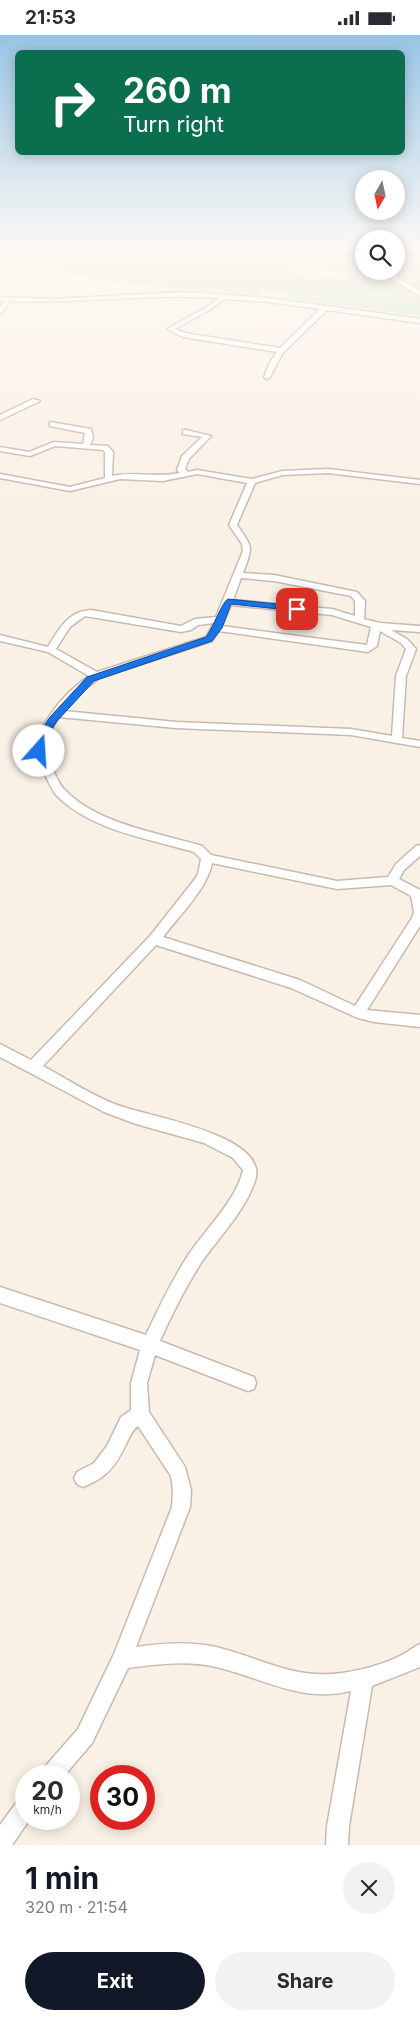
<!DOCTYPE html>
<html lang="en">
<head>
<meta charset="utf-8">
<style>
  body { margin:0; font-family:Inter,sans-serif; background:#f2f2f3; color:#2b2b33; height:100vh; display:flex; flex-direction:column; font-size:19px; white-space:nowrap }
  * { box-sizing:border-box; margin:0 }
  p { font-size:16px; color:#7c7c81 }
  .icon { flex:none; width:28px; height:28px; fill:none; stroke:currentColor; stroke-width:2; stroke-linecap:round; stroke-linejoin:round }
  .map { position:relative; height:1810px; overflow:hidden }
  .sheet { display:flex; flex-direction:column; background:#fff; flex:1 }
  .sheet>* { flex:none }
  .hud { position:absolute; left:15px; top:15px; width:390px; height:105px; border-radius:8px; box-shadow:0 2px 12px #0003; background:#0b6e4f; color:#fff; overflow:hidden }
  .needle { width:32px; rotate:189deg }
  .fabs { position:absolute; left:355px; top:135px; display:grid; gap:10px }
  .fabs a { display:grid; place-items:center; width:50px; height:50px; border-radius:50%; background:#fff; box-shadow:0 2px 12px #0003; font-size:25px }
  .speed { position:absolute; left:15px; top:1730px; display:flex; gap:10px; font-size:25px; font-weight:700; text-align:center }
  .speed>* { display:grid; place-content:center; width:65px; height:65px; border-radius:50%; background:#fff; box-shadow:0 2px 12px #0003; line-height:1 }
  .speed small { font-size:12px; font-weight:400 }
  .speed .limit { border:8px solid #d22; background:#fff; color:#111 }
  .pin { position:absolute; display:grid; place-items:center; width:42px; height:42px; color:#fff; margin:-21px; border-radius:10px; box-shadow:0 2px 8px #0006 }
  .me { position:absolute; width:55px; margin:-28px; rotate:19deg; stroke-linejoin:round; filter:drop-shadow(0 0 4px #0008) }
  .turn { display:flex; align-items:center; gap:18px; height:105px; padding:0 25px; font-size:22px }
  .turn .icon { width:65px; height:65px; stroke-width:2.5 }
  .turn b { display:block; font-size:35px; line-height:42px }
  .round { display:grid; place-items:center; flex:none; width:52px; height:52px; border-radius:26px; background:#f2f2f3 }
  .head { display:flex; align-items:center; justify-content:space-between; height:85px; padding:0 25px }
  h1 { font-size:30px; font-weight:700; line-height:38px; color:#111827 }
  .cta { display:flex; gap:10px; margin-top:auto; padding:10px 25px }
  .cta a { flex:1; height:58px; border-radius:30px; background:#111827; color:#fff; font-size:20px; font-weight:700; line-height:58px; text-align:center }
  .cta a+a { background:#f2f2f3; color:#2b2b33 }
  .status { display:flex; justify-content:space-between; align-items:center; height:35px; padding:0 25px; background:#fff; direction:ltr }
  .status svg { height:14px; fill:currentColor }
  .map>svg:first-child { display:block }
  .green { fill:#d4e5c6 }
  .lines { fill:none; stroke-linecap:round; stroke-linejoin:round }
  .minor-casing { stroke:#cab9ad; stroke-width:3 }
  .minor { fill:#fff; fill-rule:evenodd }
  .route { fill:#1a73e8; stroke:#114b97 }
</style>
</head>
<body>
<div class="status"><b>21:53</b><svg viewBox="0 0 49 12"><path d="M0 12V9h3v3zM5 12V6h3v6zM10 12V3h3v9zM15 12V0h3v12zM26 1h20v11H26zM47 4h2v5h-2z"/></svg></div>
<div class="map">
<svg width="420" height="1810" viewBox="0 0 420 1810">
  <rect width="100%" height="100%" fill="#faf1e6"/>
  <path class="green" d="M0,212H268L270,214L269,217L251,224C264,229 279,224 291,230C296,233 297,239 302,242L349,244L354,242L345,238L318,236L316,234L314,228L294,221L290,212H364V236H396V212H420V281L288,263L289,259L263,256L257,260L143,251L77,240L0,221Z"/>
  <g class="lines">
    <g class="minor-casing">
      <g id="minor">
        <polygon points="343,212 349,212 364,224 364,229"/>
        <polygon points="378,236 386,236 420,256 420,261"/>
        <path d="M184,257L269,263L420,284V288L327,275L282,319L270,342L267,344L264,342L270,327L277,317L183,302L167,294L207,272L218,263C149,258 79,269 10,266L0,280V273L4,266H0V262L52,264ZM224,264L269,267L320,274L280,313L185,298L175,294L211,274Z"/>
        <polygon points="33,364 40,366 0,385 0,380"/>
        <path d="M50,387L91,394L93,403L90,410L108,411L113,417L112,441C133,436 156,443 180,438L177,435L182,421L202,402L183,399V395H186L211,401L189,424L185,434L188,437L197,435L252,444L282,436L328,434L420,445V449L328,438L282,440L255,448L237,490C253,513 253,511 243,538L274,540L357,557L365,566L364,584L380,588L420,591V597L391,595L407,604L416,614L406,641L402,703L420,706V712L351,700L176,693L59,682C45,703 42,712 53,735C57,742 59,750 65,755C97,789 159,798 202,811L211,820L337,846L388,842L396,829L416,811L420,810V821L404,835L399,844L420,855V891L367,975L420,980V992L374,987L358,983L291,953L156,910L43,1031C67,1044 91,1060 117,1070C146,1081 271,1100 255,1146C245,1176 219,1202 201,1228C185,1253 172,1279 160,1306L254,1342L256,1348L254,1354L248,1356L155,1320L147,1348L149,1377L185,1432L191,1455L190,1472L136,1612C163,1608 190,1606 216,1612C255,1621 289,1642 331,1639C353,1638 388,1629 407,1617C412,1614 415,1611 420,1609V1632L372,1651L349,1791L348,1810H326L327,1791L351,1656C299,1668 264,1643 216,1632C187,1625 158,1629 128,1633L92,1708L64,1741H40L43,1734L78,1694L114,1619L172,1472L173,1455L171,1441L138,1391C131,1396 129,1404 125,1411C115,1433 105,1443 83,1452L77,1449L74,1443L77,1437L94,1428L107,1411L121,1382L131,1375V1348L140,1315L0,1268V1252L146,1300C159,1272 172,1245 189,1219C206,1194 237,1164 243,1135L233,1123L204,1108L136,1089L104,1077L0,1022V1009L31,1025L150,901L195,844L198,839L201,824L194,817C149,804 91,795 57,761C51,754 48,745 44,738C34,716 32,709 45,688C56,670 71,653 89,641L48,617L0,606V600L48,612C59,594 68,576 91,575L181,591L195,584L216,582L243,516L242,509L229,490L247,448L197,439L163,446L120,444L70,456L0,443V439L70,452L105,443V417L103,415L55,411L30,421L0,416V412L29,417L54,407L83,409L85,398L50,391ZM241,543L274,546L351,561L355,566V581L332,574L233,565ZM231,570L332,580L371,592L367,610L222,591ZM85,581L181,597L191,595L198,590L214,588L206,602L97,637L56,614L70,592ZM219,596L368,617L377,611L380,596L401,608L406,614L396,641L392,701L351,694L176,687L64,676L80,658L99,643L212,606ZM212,828L337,854L391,850L411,861L414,877L412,883L355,971L300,945L163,902C179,881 207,854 212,828Z"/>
        <polygon points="26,1760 26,1784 30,1784 12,1810 0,1810 0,1790 19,1764"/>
      </g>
    </g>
    <use href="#minor" class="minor"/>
  </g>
  <linearGradient id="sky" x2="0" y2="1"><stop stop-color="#97c4e5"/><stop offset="0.46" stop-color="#fdf9f4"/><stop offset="1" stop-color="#fdf9f4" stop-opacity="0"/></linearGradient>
  <rect width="420" height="465" fill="url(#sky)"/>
  <path class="route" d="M228,564L297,571L302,574L297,576L231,569L222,593L212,606L94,646L57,686L44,706L43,718H36L34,706L50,682L87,642L206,602C213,593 222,567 228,564Z"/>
</svg>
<div class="fabs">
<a><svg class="needle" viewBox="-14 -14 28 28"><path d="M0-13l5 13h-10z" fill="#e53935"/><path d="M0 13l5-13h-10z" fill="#7c7c81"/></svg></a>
<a><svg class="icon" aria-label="search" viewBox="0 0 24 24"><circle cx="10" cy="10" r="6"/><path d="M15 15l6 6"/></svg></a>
</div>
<div class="speed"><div>20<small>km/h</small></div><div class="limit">30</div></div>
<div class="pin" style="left:297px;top:574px;background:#d93025"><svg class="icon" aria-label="arrive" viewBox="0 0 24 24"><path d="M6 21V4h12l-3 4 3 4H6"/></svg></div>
<svg class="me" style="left:39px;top:716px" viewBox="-20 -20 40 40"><circle r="19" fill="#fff"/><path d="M0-13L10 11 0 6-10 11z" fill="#1a73e8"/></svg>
<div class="hud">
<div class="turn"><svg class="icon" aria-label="right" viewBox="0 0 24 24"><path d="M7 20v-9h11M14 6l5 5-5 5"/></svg><div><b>260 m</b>Turn right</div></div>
</div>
</div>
<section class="sheet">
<div class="head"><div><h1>1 min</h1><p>320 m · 21:54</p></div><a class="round"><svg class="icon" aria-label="close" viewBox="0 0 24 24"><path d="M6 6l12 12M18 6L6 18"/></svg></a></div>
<div class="cta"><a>Exit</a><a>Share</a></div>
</section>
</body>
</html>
